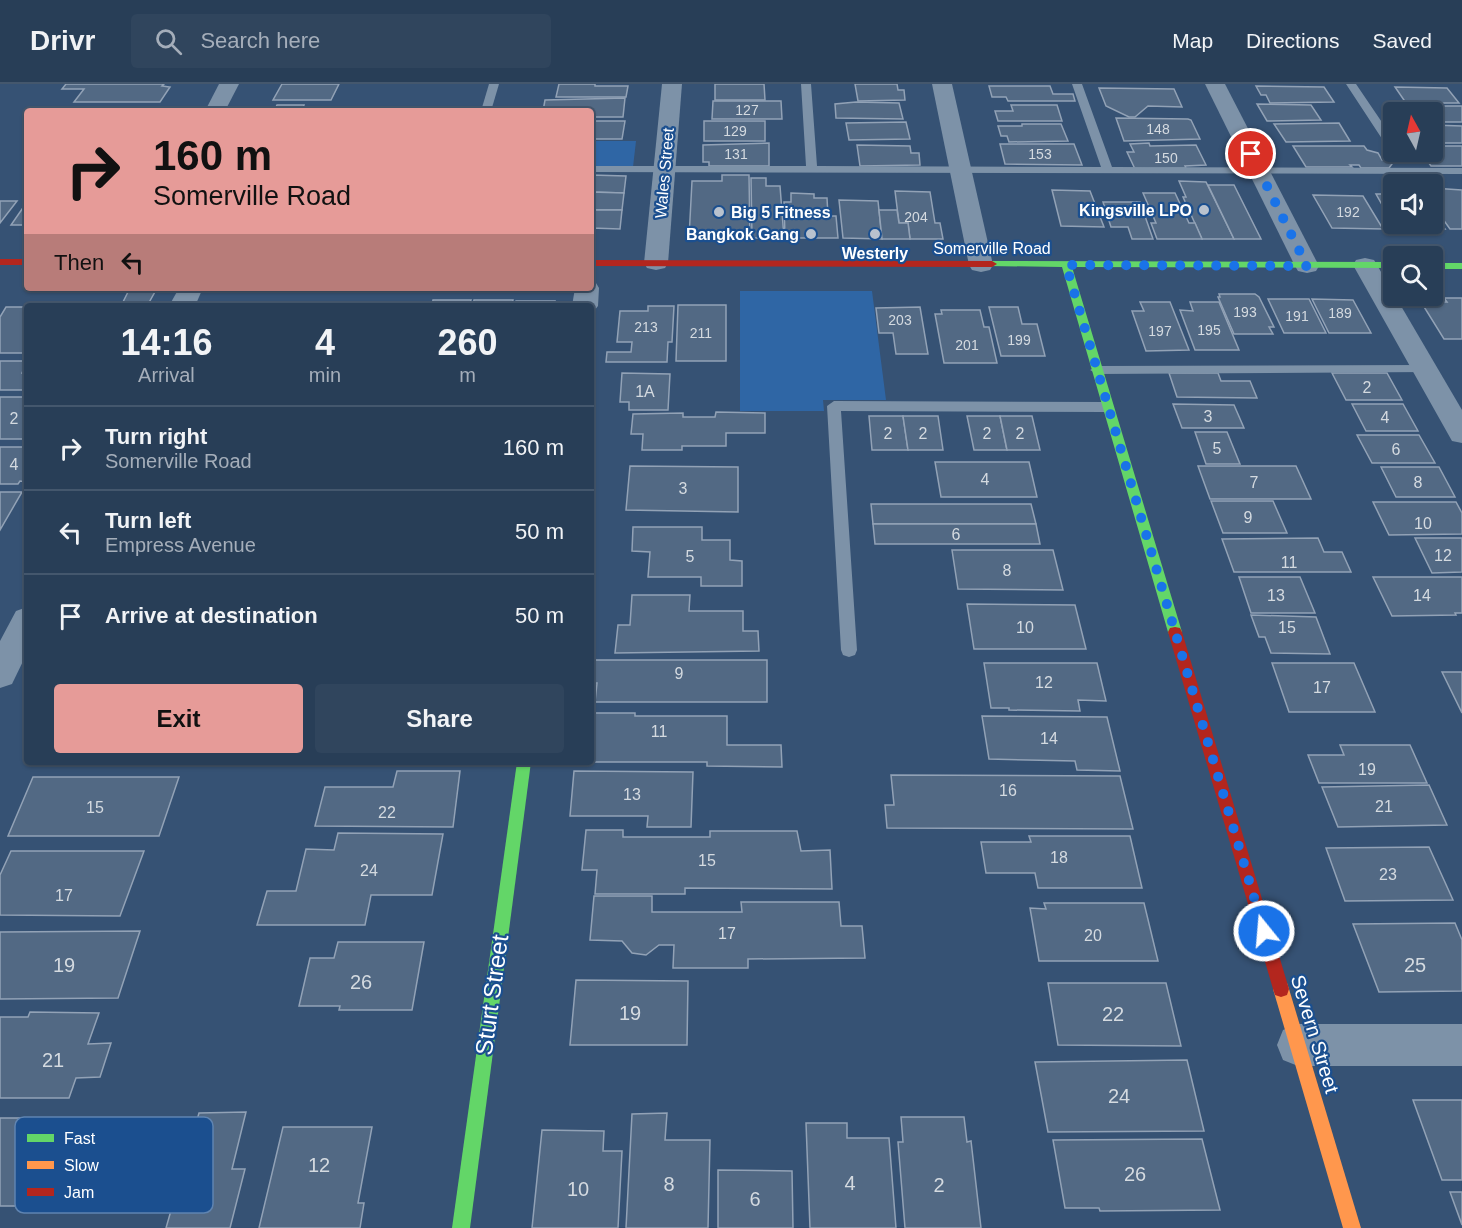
<!DOCTYPE html>
<html lang="en">
<head>
<meta charset="utf-8">
<style>
  body { margin:0; font-family:Helvetica,sans-serif; background:#30455d; color:#f1f3f6; height:100vh; display:flex; flex-direction:column; font-size:22px; white-space:nowrap }
  * { box-sizing:border-box; margin:0 }
  p { font-size:20px; color:#a5aeba }
  .icon { flex:none; width:33px; height:33px; fill:none; stroke:currentColor; stroke-width:2; stroke-linecap:round; stroke-linejoin:round }
  .map { position:relative; flex:1; overflow:hidden }
  .details { position:absolute; left:24px; top:219px; width:570px; height:462px; display:flex; flex-direction:column; background:#283e57; border-radius:6px; box-shadow:0 2px 4px #0004,0 0 0 2px #44576d }
  .details>* { flex:none }
  .hud { position:absolute; left:24px; top:24px; width:570px; height:183px; border-radius:6px; box-shadow:0 2px 4px #0004,0 0 0 2px #44576d; background:#e69b98; color:#111; overflow:hidden }
  .needle { width:39px; rotate:352deg }
  .fabs { position:absolute; left:1383px; top:18px; display:grid; gap:12px }
  .fabs a { display:grid; place-items:center; width:60px; height:60px; border-radius:6px; background:#283e57; box-shadow:0 2px 4px #0004,0 0 0 2px #44576d; font-size:30px }
  .pin { position:absolute; display:grid; place-items:center; width:51px; height:51px; color:#fff; margin:-26px; border:3px solid #fff; border-radius:50%; box-shadow:0 2px 6px #0007 }
  .me { position:absolute; width:66px; margin:-33px; rotate:343deg; stroke-linejoin:round; filter:drop-shadow(0 0 4px #0008) }
  .turn { display:flex; align-items:center; gap:21px; height:126px; padding:0 30px; font-size:27px }
  .turn .icon { width:78px; height:78px; stroke-width:2.5 }
  .turn b { display:block; font-size:42px; line-height:51px }
  .then { display:flex; align-items:center; height:57px; padding:0 30px; background:#0003; gap:12px; font-size:22px }
  .eta { display:flex; justify-content:space-evenly; align-items:center; height:102px; text-align:center }
  .eta b { font-size:36px; font-weight:700; line-height:42px }
  .cta { display:flex; gap:12px; margin-top:auto; padding:12px 30px }
  .cta a { flex:1; height:69px; border-radius:6px; background:#e69b98; color:#111; font-size:24px; font-weight:700; line-height:69px; text-align:center }
  .cta a+a { background:#30455d; color:#f1f3f6 }
  ul { padding:0; list-style:none }
  li { display:flex; align-items:center; gap:18px; height:84px; padding:0 30px; border-top:2px solid #44576d }
  li div { flex:1 }
  li b { display:block; font-size:22px }
  li em { font-style:normal }
  header { display:flex; align-items:center; gap:36px; box-sizing:border-box; height:84px; padding:0 30px; background:#283e57; border-bottom:2px solid #44576d }
  header strong { font-size:28px }
  nav { display:flex; gap:33px; margin-inline-start:auto; font-size:21px }
  .search { width:420px; height:54px; background:#30455d; display:flex; align-items:center; gap:15px; box-sizing:border-box; padding:0 21px; border-radius:6px; color:#a5aeba; font-size:22px }
  .map>svg:first-child { display:block }
  .green { fill:#2f66a5 }
  .building { fill:#526984; stroke:#92a2b6; stroke-width:1.5 }
  .lines { fill:none; stroke-linecap:round; stroke-linejoin:round }
  .lane { fill:#7d92a8; fill-rule:evenodd }
  .street { fill:#7d92a8; fill-rule:evenodd }
  .fast { fill:#63d668; fill-rule:evenodd }
  .slow { fill:#ff974d; fill-rule:evenodd }
  .jam { fill:#b3261e; fill-rule:evenodd }
  .route { stroke:#1a73e8; stroke-width:10; stroke-dasharray:0 18 }
  .poi-dot { fill:#b9c2ce; stroke:#1b4f8f; stroke-width:2 }
  .labels { text-anchor:middle; stroke-width:4.5; stroke-linejoin:round; paint-order:stroke }
  .far-number-label { font-size:14px; fill:#d4dae0 }
  .far-street-label { font-size:16px; fill:#fff; stroke:#1b4f8f }
  .far-poi-label { font-size:16px; font-weight:bold; fill:#fff; stroke:#1b4f8f; text-anchor:end }
  .number-label { font-size:16px; fill:#d4dae0 }
  .near-number-label { font-size:20px; fill:#d4dae0 }
  .street-label { font-size:20px; fill:#fff; stroke:#1b4f8f }
  .near-street-label { font-size:24px; fill:#fff; stroke:#1b4f8f }
  .key { fill:#1b4f8f; stroke:#5f84b1; stroke-width:1.5 }
  .key-label { font-size:16px; fill:#fff }
</style>
</head>
<body>
<header>
<strong>Drivr</strong>
<div class="search"><svg class="icon" aria-label="search" viewBox="0 0 24 24"><circle cx="10" cy="10" r="6"/><path d="M15 15l6 6"/></svg>Search here</div>
<nav><a>Map</a><a>Directions</a><a>Saved</a></nav>
</header>
<div class="map">
<svg width="1462" height="1144" viewBox="0 0 1462 1144">
  <rect width="100%" height="100%" fill="#365274"/>
  <g class="green">
    <polygon points="591,57 636,57 633,83 591,83"/>
    <polygon points="740,207 872,207 886,316 823,316 824,327 740,327"/>
  </g>
  <g class="building">
    <polygon points="66,0 164,0 162,2 170,3 160,18 74,18 84,5 62,5"/>
    <polygon points="282,0 339,0 331,16 273,16"/>
    <polygon points="559,0 595,0 595,2 628,2 626,13 556,13"/>
    <polygon points="715,0 764,0 765,16 715,16"/>
    <polygon points="855,0 897,0 898,6 904,6 905,16 858,17"/>
    <polygon points="989,2 1050,2 1053,10 1073,10 1075,17 1008,17 1006,13 992,13"/>
    <polygon points="1256,2 1324,3 1334,18 1270,19 1266,11 1261,11"/>
    <polygon points="1395,3 1447,4 1459,19 1406,19"/>
    <polygon points="1099,4 1174,5 1182,23 1148,22 1135,33 1129,33 1106,22"/>
    <polygon points="625,14 623,33 591,33 591,27 543,27 545,16"/>
    <polygon points="713,17 781,17 782,35 712,35"/>
    <polygon points="856,18 899,19 903,35 836,34 835,20"/>
    <polygon points="1257,20 1311,21 1321,36 1267,37"/>
    <polygon points="277,21 304,21 302,27 274,27"/>
    <polygon points="1011,21 1057,21 1062,37 998,37 995,27 1013,27"/>
    <polygon points="1398,22 1462,22 1462,38 1432,38 1432,28 1403,28"/>
    <polygon points="348,24 388,24 387,27 322,27 347,27"/>
    <polygon points="1116,34 1188,35 1191,36 1200,55 1124,57"/>
    <polygon points="591,37 625,37 622,55 591,55"/>
    <rect x="704" y="37" width="61" height="20"/>
    <polygon points="906,38 910,55 849,56 846,39"/>
    <polygon points="1339,39 1350,57 1286,58 1274,40"/>
    <polygon points="1022,40 1061,40 1068,57 1009,58 1007,52 1001,52 998,42 1022,42"/>
    <polygon points="1432,41 1462,42 1462,59 1433,59"/>
    <polygon points="769,59 769,82 709,82 709,78 703,78 703,61"/>
    <polygon points="1149,59 1150,62 1196,61 1206,81 1185,82 1186,84 1135,85 1127,68 1134,68 1130,60"/>
    <polygon points="1000,60 1074,60 1082,81 1005,80"/>
    <polygon points="857,61 910,62 911,69 919,69 920,81 860,82"/>
    <polygon points="1293,62 1364,62 1367,66 1378,69 1382,76 1395,76 1389,84 1361,84 1359,81 1350,81 1352,83 1306,83"/>
    <polygon points="1432,62 1462,62 1462,82 1431,82 1423,71 1437,71"/>
    <polygon points="591,91 626,92 624,109 591,108"/>
    <polygon points="722,91 749,91 750,155 689,154 692,97 722,97"/>
    <polygon points="751,94 766,94 766,102 780,102 784,154 752,154"/>
    <polygon points="1179,97 1206,98 1234,155 1202,155 1183,113 1186,113"/>
    <polygon points="1208,101 1234,101 1261,155 1234,155"/>
    <polygon points="1432,104 1462,106 1462,145 1450,145 1432,120"/>
    <polygon points="1052,106 1090,107 1104,143 1061,142"/>
    <polygon points="895,107 930,108 935,139 940,139 943,155 910,155 908,139 899,139"/>
    <polygon points="591,108 624,109 622,126 591,126"/>
    <polygon points="791,109 814,110 814,114 827,114 828,132 836,132 838,154 785,154 784,118 791,118"/>
    <polygon points="1143,109 1175,109 1189,139 1195,139 1202,155 1157,155 1151,139 1156,139"/>
    <polygon points="1376,110 1394,110 1394,140 1432,140 1432,127 1445,145 1394,142"/>
    <polygon points="1313,111 1363,112 1383,145 1332,144"/>
    <polygon points="839,116 878,117 882,155 843,154"/>
    <polygon points="0,117 17,117 0,139"/>
    <polygon points="27,118 27,141 11,141"/>
    <polygon points="1103,118 1140,118 1153,155 1132,155 1128,143 1111,143"/>
    <polygon points="591,126 622,126 620,145 591,144"/>
    <polygon points="879,126 897,126 899,139 908,139 910,155 882,155"/>
    <polygon points="129,206 156,206 147,222 121,222"/>
    <polygon points="1219,210 1255,210 1259,213 1274,243 1269,243 1273,250 1234,250 1218,213 1220,213"/>
    <polygon points="1444,214 1462,214 1462,255 1444,255 1421,218 1447,218"/>
    <polygon points="1268,215 1309,215 1326,249 1284,249"/>
    <polygon points="1312,215 1353,216 1371,249 1329,249"/>
    <polygon points="433,216 471,216 469,222 432,222"/>
    <polygon points="474,216 513,216 512,222 473,222"/>
    <polygon points="516,217 555,217 554,222 515,222"/>
    <polygon points="1140,218 1170,218 1189,266 1146,267 1132,227 1144,227"/>
    <polygon points="1190,218 1219,218 1239,266 1195,266 1180,226 1193,227"/>
    <polygon points="240,219 285,219 284,222 239,222"/>
    <polygon points="310,219 344,219 343,222 309,222"/>
    <polygon points="370,219 425,219 424,222 369,222"/>
    <polygon points="678,221 726,221 726,277 676,277"/>
    <polygon points="648,222 674,222 672,258 668,258 667,278 606,278 607,268 631,268 632,258 617,258 620,227 648,227"/>
    <polygon points="6,223 27,223 27,264 23,269 0,269 0,233"/>
    <polygon points="920,223 928,270 896,270 893,249 879,249 876,224"/>
    <polygon points="989,223 1018,223 1022,240 1037,240 1045,272 1001,272"/>
    <polygon points="941,226 980,226 984,243 989,243 997,279 944,279 935,230 942,230"/>
    <polygon points="0,277 27,277 22,289 27,289 27,306 0,306"/>
    <polygon points="622,289 670,290 668,326 629,326 629,318 620,318"/>
    <polygon points="1169,289 1218,289 1221,297 1250,297 1257,314 1177,313"/>
    <polygon points="1332,289 1387,289 1402,316 1346,316"/>
    <rect x="0" y="313" width="27" height="42"/>
    <polygon points="1173,320 1234,321 1244,344 1182,344"/>
    <polygon points="1352,320 1403,320 1418,347 1366,347"/>
    <polygon points="716,328 765,329 765,349 726,349 726,362 682,362 682,366 642,366 643,350 631,350 633,330 683,329 683,333 715,333"/>
    <polygon points="869,332 903,332 908,366 872,366"/>
    <polygon points="903,332 938,332 943,366 908,366"/>
    <polygon points="967,332 1000,332 1007,366 974,366"/>
    <polygon points="1000,332 1032,332 1040,366 1007,366"/>
    <polygon points="1195,348 1227,348 1240,380 1206,380"/>
    <polygon points="1357,351 1419,351 1435,379 1372,379"/>
    <polygon points="0,363 27,363 27,398 20,397 18,400 0,400"/>
    <polygon points="935,378 1029,378 1037,413 941,413"/>
    <polygon points="630,382 738,383 738,428 626,426"/>
    <polygon points="1198,382 1296,382 1311,415 1210,415"/>
    <polygon points="1381,383 1439,383 1455,413 1396,413"/>
    <polygon points="0,408 22,408 0,446"/>
    <polygon points="1211,417 1273,417 1287,449 1223,449"/>
    <polygon points="1373,418 1456,418 1462,429 1462,450 1389,451"/>
    <polygon points="871,420 1031,420 1036,440 873,440"/>
    <polygon points="873,440 1036,440 1040,460 875,460"/>
    <polygon points="633,443 702,443 702,456 730,456 730,476 742,477 742,502 701,502 701,493 648,493 650,468 632,467"/>
    <polygon points="1318,454 1324,468 1342,468 1351,488 1234,488 1222,455"/>
    <polygon points="1415,454 1462,454 1462,488 1432,489"/>
    <polygon points="952,466 1053,466 1063,506 958,505"/>
    <polygon points="1239,493 1300,493 1315,529 1251,529"/>
    <polygon points="1373,493 1462,493 1462,529 1455,529 1456,531 1392,532"/>
    <polygon points="632,511 690,511 689,527 743,527 743,547 758,547 759,567 615,569 618,541 630,541"/>
    <polygon points="967,520 1075,521 1086,565 974,565"/>
    <polygon points="1251,531 1316,533 1330,570 1271,569 1265,553 1259,553"/>
    <polygon points="591,576 767,576 767,618 595,618 597,599 591,599"/>
    <polygon points="984,579 1097,579 1106,617 1078,616 1080,627 1009,626 1009,624 991,624"/>
    <polygon points="1272,579 1354,579 1375,628 1289,628"/>
    <polygon points="1442,588 1462,588 1462,629"/>
    <polygon points="591,629 635,629 635,632 727,632 727,661 781,661 782,683 707,682 707,678 591,678"/>
    <polygon points="982,632 1107,633 1120,687 1077,686 1075,677 989,675"/>
    <polygon points="1340,661 1410,661 1427,699 1319,699 1308,671 1344,671"/>
    <polygon points="58,678 227,678 226,681 56,681"/>
    <rect x="347" y="678" width="114" height="3"/>
    <polygon points="397,687 460,687 453,743 315,742 325,703 393,703"/>
    <polygon points="574,687 693,688 691,743 647,743 648,732 570,732"/>
    <polygon points="891,691 1120,692 1133,745 887,744 885,721 894,721"/>
    <polygon points="33,693 179,693 159,752 8,752"/>
    <polygon points="1429,701 1447,741 1338,743 1322,703"/>
    <polygon points="586,746 623,746 623,753 710,753 710,747 797,747 801,767 830,766 832,805 685,804 685,810 595,810 597,786 582,786"/>
    <polygon points="338,749 443,750 432,811 371,811 365,841 257,841 267,807 296,807 306,765 334,766"/>
    <polygon points="1029,752 1130,752 1142,804 1038,804 1035,789 986,789 981,758 1031,758"/>
    <polygon points="1429,763 1453,816 1345,817 1326,764"/>
    <polygon points="11,767 144,767 120,832 0,831 0,791"/>
    <polygon points="594,812 652,812 652,828 742,828 741,818 839,818 841,842 862,842 865,874 748,875 748,884 673,884 674,861 659,861 646,871 632,869 622,857 590,856"/>
    <polygon points="1044,819 1144,819 1158,877 1039,877 1030,824 1046,825"/>
    <polygon points="1455,839 1462,856 1462,907 1379,908 1353,840"/>
    <polygon points="140,847 118,914 0,915 0,848"/>
    <polygon points="338,858 424,858 412,926 339,926 340,922 299,922 310,874 334,874"/>
    <polygon points="576,896 688,897 687,961 570,961"/>
    <polygon points="1048,899 1166,899 1181,962 1058,961"/>
    <polygon points="30,928 99,929 88,960 111,959 100,993 76,994 69,1014 0,1014 0,933 28,933"/>
    <polygon points="1187,976 1204,1047 1048,1048 1035,978"/>
    <polygon points="1413,1016 1462,1016 1462,1096 1442,1096"/>
    <polygon points="246,1028 232,1085 245,1085 230,1144 166,1144 199,1029"/>
    <polygon points="667,1029 665,1056 710,1056 708,1144 626,1144 632,1030"/>
    <polygon points="901,1033 964,1033 967,1058 971,1057 981,1144 905,1144 898,1058 903,1058"/>
    <polygon points="0,1034 86,1034 57,1122 0,1122"/>
    <polygon points="806,1039 847,1039 847,1054 889,1054 896,1144 810,1144"/>
    <polygon points="283,1043 372,1043 358,1119 364,1119 360,1144 259,1144"/>
    <polygon points="542,1046 604,1047 603,1067 622,1067 618,1144 532,1144"/>
    <polygon points="1202,1055 1220,1126 1100,1127 1099,1124 1065,1124 1053,1056"/>
    <polygon points="718,1086 792,1087 793,1144 718,1144"/>
    <polygon points="1450,1108 1462,1108 1462,1141"/>
  </g>
  <g class="lines">
    <g class="lane">
      <polygon points="489,0 499,0 491,27 481,27"/>
      <polygon points="801,0 811,0 817,82 1101,83 1072,0 1082,0 1112,83 1462,84 1462,90 591,88 591,82 806,82"/>
      <polygon points="1346,0 1356,0 1394,56 1394,68 1397,68 1390,67"/>
      <polygon points="1424,281 1431,285 1429,288 1097,290 1090,286 1097,282"/>
      <polygon points="834,317 1107,318 1114,323 1107,328 841,327 857,566 855,571 849,573 843,571 841,566 827,322"/>
    </g>
    <g class="street">
      <polygon points="219,0 239,0 225,27 205,27"/>
      <polygon points="662,0 682,0 668,179 665,184 656,186 647,184 644,179"/>
      <polygon points="932,0 952,0 993,181 990,186 981,188 972,186 969,181"/>
      <polygon points="1205,0 1225,0 1319,182 1316,187 1307,189 1298,187 1295,182"/>
      <polygon points="1365,174 1374,176 1377,181 1462,326 1462,359 1452,357 1353,181 1356,176"/>
      <polygon points="591,198 596,199 599,204 598,222 594,227 591,228 591,222 572,222 575,204 591,204"/>
      <polygon points="179,204 203,204 195,222 169,222"/>
      <polygon points="27,523 27,569 12,600 0,604 0,557 16,527"/>
      <polygon points="1298,940 1462,940 1462,982 1298,982 1283,976 1277,961 1283,946"/>
    </g>
    <g class="fast">
      <polygon points="992,177 1394,178 1394,184 1072,183 1182,548 1180,552 1170,552 1168,548 1062,183 989,182 987,180"/>
      <rect x="1432" y="179" width="30" height="6"/>
      <polygon points="517,678 531,678 470,1144 452,1144"/>
    </g>
    <polygon class="slow" points="1281,897 1287,899 1289,905 1361,1144 1343,1144 1273,905 1275,899"/>
    <g class="jam">
      <rect x="0" y="175" width="27" height="6"/>
      <polygon points="591,176 992,177 997,180 992,183 591,182"/>
      <polygon points="1175,543 1180,544 1182,548 1289,905 1287,911 1281,913 1275,911 1273,905 1168,548 1170,544"/>
    </g>
  </g>
  <g class="lines">
    <polyline class="route" points="1251,70 1307,182 1066,181 1264,847"/>
  </g>
  <g class="poi-dot">
    <circle cx="1204" cy="126" r="6"/>
    <circle cx="719" cy="128" r="6"/>
    <circle cx="811" cy="150" r="6"/>
    <circle cx="875" cy="150" r="6"/>
  </g>
  <g class="labels">
    <g class="far-number-label">
      <text x="747" y="31">127</text>
      <text x="1158" y="50">148</text>
      <text x="735" y="52">129</text>
      <text x="736" y="75">131</text>
      <text x="1040" y="75">153</text>
      <text x="1166" y="79">150</text>
      <text x="1348" y="133">192</text>
      <text x="916" y="138">204</text>
      <text x="1245" y="233">193</text>
      <text x="1340" y="234">189</text>
      <text x="1297" y="237">191</text>
      <text x="900" y="241">203</text>
      <text x="646" y="248">213</text>
      <text x="1209" y="251">195</text>
      <text x="1160" y="252">197</text>
      <text x="701" y="254">211</text>
      <text x="1019" y="261">199</text>
      <text x="967" y="266">201</text>
    </g>
    <g class="far-street-label">
      <text transform="translate(664 89) rotate(-85)" y="6">Wales Street</text>
      <text x="992" y="170">Somerville Road</text>
    </g>
    <g class="far-poi-label">
      <text x="1192" y="132">Kingsville LPO</text>
      <text x="731" y="134" text-anchor="start">Big 5 Fitness</text>
      <text x="799" y="156">Bangkok Gang</text>
      <text x="875" y="175" text-anchor="middle">Westerly</text>
    </g>
    <g class="number-label">
      <text x="1367" y="309">2</text>
      <text x="645" y="313">1A</text>
      <text x="1208" y="338">3</text>
      <text x="1385" y="339">4</text>
      <text x="14" y="340">2</text>
      <text x="888" y="355">2</text>
      <text x="923" y="355">2</text>
      <text x="987" y="355">2</text>
      <text x="1020" y="355">2</text>
      <text x="1217" y="370">5</text>
      <text x="1396" y="371">6</text>
      <text x="14" y="386">4</text>
      <text x="985" y="401">4</text>
      <text x="1254" y="404">7</text>
      <text x="1418" y="404">8</text>
      <text x="683" y="410">3</text>
      <text x="1248" y="439">9</text>
      <text x="1423" y="445">10</text>
      <text x="956" y="456">6</text>
      <text x="1443" y="477">12</text>
      <text x="690" y="478">5</text>
      <text x="1289" y="484">11</text>
      <text x="1007" y="492">8</text>
      <text x="1276" y="517">13</text>
      <text x="1422" y="517">14</text>
      <text x="1025" y="549">10</text>
      <text x="1287" y="549">15</text>
      <text x="679" y="595">9</text>
      <text x="1044" y="604">12</text>
      <text x="1322" y="609">17</text>
      <text x="659" y="653">11</text>
      <text x="1049" y="660">14</text>
      <text x="1367" y="691">19</text>
      <text x="1008" y="712">16</text>
      <text x="632" y="716">13</text>
      <text x="1384" y="728">21</text>
      <text x="95" y="729">15</text>
      <text x="387" y="734">22</text>
      <text x="1059" y="779">18</text>
      <text x="707" y="782">15</text>
      <text x="369" y="792">24</text>
      <text x="1388" y="796">23</text>
      <text x="64" y="817">17</text>
      <text x="727" y="855">17</text>
      <text x="1093" y="857">20</text>
    </g>
    <g class="near-number-label">
      <text x="64" y="888">19</text>
      <text x="1415" y="888">25</text>
      <text x="361" y="905">26</text>
      <text x="630" y="936">19</text>
      <text x="1113" y="937">22</text>
      <text x="53" y="983">21</text>
      <text x="1119" y="1019">24</text>
      <text x="319" y="1088">12</text>
      <text x="1135" y="1097">26</text>
      <text x="850" y="1106">4</text>
      <text x="669" y="1107">8</text>
      <text x="939" y="1108">2</text>
      <text x="578" y="1112">10</text>
      <text x="755" y="1122">6</text>
    </g>
    <g class="street-label">
      <text transform="translate(1315 950) rotate(73)" y="7">Severn Street</text>
    </g>
    <g class="near-street-label">
      <text transform="translate(492 911) rotate(-82)" y="8">Sturt Street</text>
    </g>
  </g>
  <rect x="15" y="1033" width="198" height="96" rx="9" class="key"/>
  <rect x="27" y="1050" width="27" height="8" fill="#63d668"/>
  <rect x="27" y="1077" width="27" height="8" fill="#ff974d"/>
  <rect x="27" y="1104" width="27" height="8" fill="#b3261e"/>
  <g class="key-label">
    <text x="64" y="1060">Fast</text>
    <text x="64" y="1087">Slow</text>
    <text x="64" y="1114">Jam</text>
  </g>
</svg>
<div class="fabs">
<a><svg class="needle" viewBox="-14 -14 28 28"><path d="M0-13l5 13h-10z" fill="#e53935"/><path d="M0 13l5-13h-10z" fill="#a5aeba"/></svg></a>
<a><svg class="icon" aria-label="sound" viewBox="0 0 24 24"><path d="M4 9h4l5-4v14l-5-4H4zM17 9q2 3 0 6"/></svg></a>
<a><svg class="icon" aria-label="search" viewBox="0 0 24 24"><circle cx="10" cy="10" r="6"/><path d="M15 15l6 6"/></svg></a>
</div>
<div class="pin" style="left:1251px;top:70px;background:#d93025"><svg class="icon" aria-label="arrive" viewBox="0 0 24 24"><path d="M6 21V4h12l-3 4 3 4H6"/></svg></div>
<svg class="me" style="left:1264px;top:847px" viewBox="-20 -20 40 40"><circle r="17" fill="#1a73e8" stroke="#fff" stroke-width="3"/><path d="M0-11L8 9 0 5-8 9z" fill="#fff"/></svg>
<div class="hud">
<div class="turn"><svg class="icon" aria-label="right" viewBox="0 0 24 24"><path d="M7 20v-9h11M14 6l5 5-5 5"/></svg><div><b>160 m</b>Somerville Road</div></div>
<div class="then">Then<svg class="icon" aria-label="left" viewBox="0 0 24 24"><path d="M17 20v-9H6M10 6l-5 5 5 5"/></svg></div>
</div>
<section class="details">
<div class="eta">
<div><b>14:16</b><p>Arrival</p></div>
<div><b>4</b><p>min</p></div>
<div><b>260</b><p>m</p></div>
</div>
<ul>
<li><svg class="icon" aria-label="right" viewBox="0 0 24 24"><path d="M7 20v-9h11M14 6l5 5-5 5"/></svg><div><b>Turn right</b><p>Somerville Road</p></div><em>160 m</em></li>
<li><svg class="icon" aria-label="left" viewBox="0 0 24 24"><path d="M17 20v-9H6M10 6l-5 5 5 5"/></svg><div><b>Turn left</b><p>Empress Avenue</p></div><em>50 m</em></li>
<li><svg class="icon" aria-label="arrive" viewBox="0 0 24 24"><path d="M6 21V4h12l-3 4 3 4H6"/></svg><div><b>Arrive at destination</b></div><em>50 m</em></li>
</ul>
<div class="cta"><a>Exit</a><a>Share</a></div>
</section>
</div>
</body>
</html>
